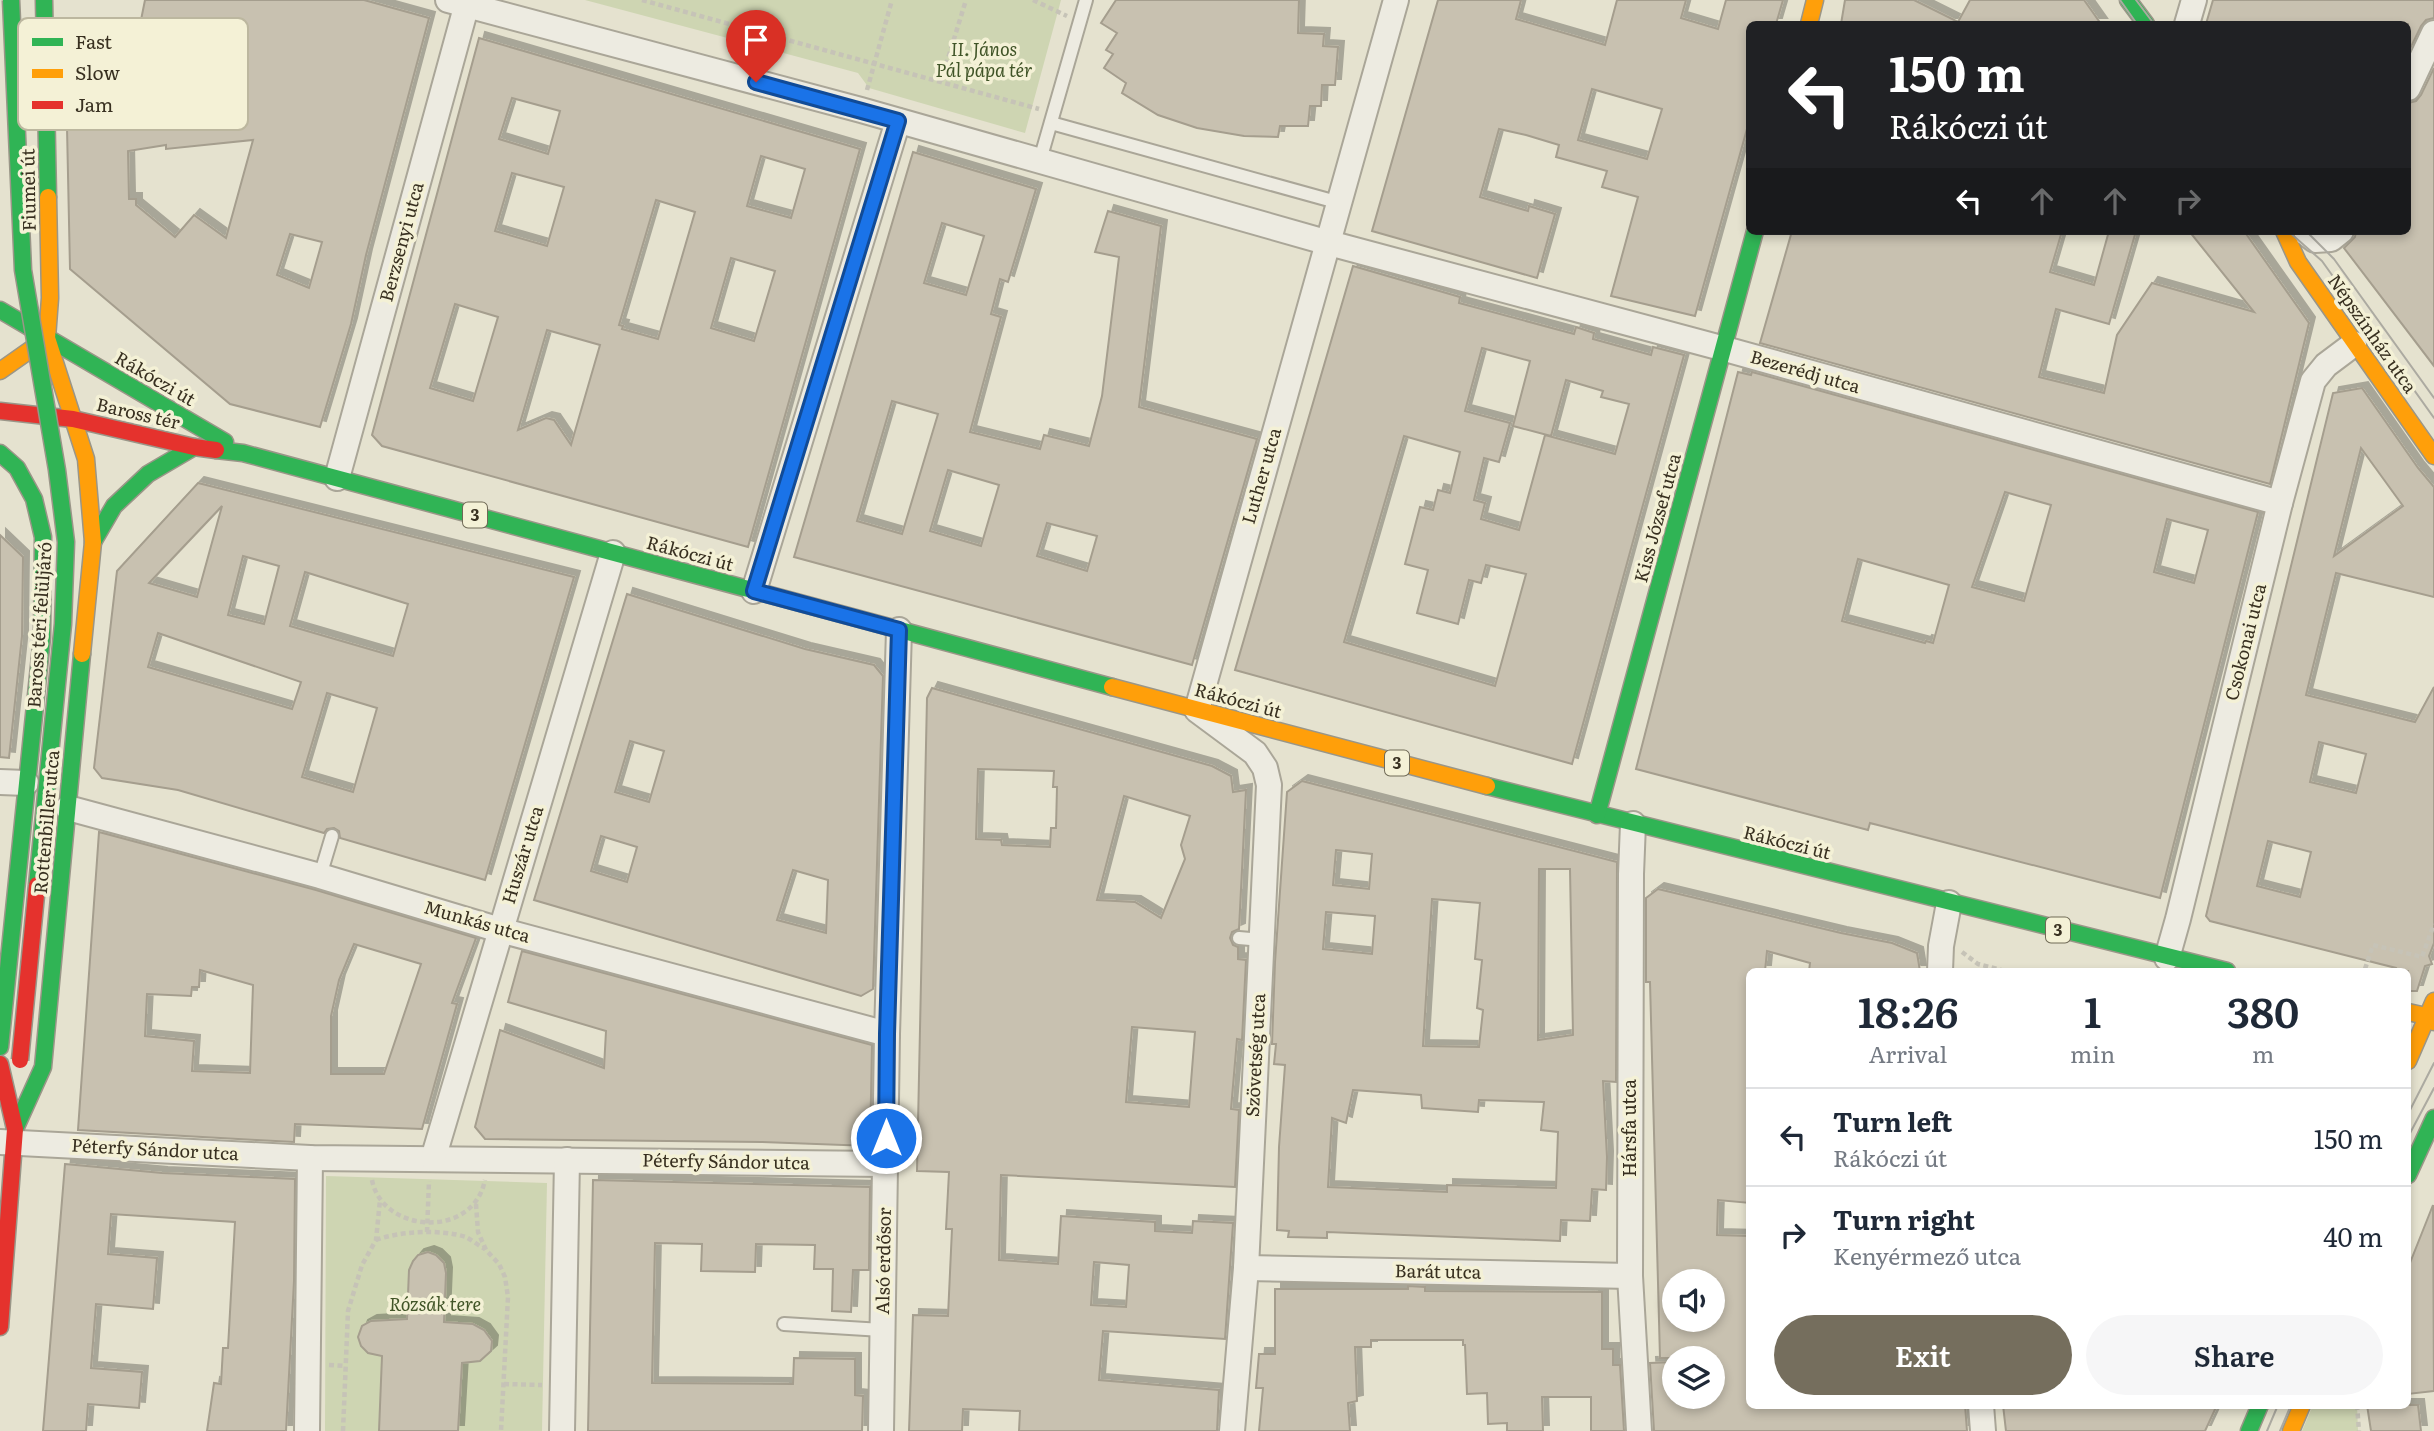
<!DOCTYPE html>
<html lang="en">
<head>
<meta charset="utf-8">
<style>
  body { margin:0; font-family:Literata,serif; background:#f6f6f7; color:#1f2937; height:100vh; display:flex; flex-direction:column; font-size:26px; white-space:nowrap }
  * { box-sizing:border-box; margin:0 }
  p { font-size:23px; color:#747a83 }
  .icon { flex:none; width:38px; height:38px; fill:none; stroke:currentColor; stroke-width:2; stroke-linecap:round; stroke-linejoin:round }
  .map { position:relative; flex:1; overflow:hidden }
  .panel { position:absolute; left:1746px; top:968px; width:665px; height:441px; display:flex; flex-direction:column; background:#fff; border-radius:10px; box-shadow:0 4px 10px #0003 }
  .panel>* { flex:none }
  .hud { position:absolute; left:1746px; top:21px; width:665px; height:214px; border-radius:10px; box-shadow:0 4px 10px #0003; background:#202124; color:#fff; overflow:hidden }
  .buttons { position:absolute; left:1662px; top:1269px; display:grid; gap:14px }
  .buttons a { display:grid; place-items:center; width:63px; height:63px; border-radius:50%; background:#fff; box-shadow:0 4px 10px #0003; font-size:35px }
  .pin { position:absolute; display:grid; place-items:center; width:60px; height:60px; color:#fff; margin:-72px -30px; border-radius:50% 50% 50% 0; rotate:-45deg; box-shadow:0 0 7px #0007 }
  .pin .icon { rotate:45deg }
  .me { position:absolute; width:77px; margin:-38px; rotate:0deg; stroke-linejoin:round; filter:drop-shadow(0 0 5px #0008) }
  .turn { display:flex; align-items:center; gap:24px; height:147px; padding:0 28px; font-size:32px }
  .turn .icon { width:91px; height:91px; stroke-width:2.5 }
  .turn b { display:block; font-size:49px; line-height:60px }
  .lanes { display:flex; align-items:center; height:66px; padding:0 28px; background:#0003; justify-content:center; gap:35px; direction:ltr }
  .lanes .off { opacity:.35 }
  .eta { display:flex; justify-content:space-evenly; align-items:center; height:119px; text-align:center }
  .eta b { font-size:42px; font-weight:600; line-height:49px }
  .primary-button { display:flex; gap:14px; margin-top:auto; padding:14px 28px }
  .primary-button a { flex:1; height:80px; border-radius:42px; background:#756e5d; color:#fff; font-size:28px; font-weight:600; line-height:80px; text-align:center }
  .primary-button a+a { background:#f6f6f7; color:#1f2937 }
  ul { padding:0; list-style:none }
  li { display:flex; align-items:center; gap:21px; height:98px; padding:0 28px; border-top:2px solid #e0e1e3 }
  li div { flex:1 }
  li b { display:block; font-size:26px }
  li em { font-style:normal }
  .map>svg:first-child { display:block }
  .green { fill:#ced5b2 }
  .building { fill:#c8c1b0; stroke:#a59e8e; stroke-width:2; fill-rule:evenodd; filter:url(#shadow) }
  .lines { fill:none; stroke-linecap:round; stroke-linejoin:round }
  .lane-casing { stroke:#aaa698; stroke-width:16 }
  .street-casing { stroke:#aaa698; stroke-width:28 }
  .fast-casing { stroke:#9a9688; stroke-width:19 }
  .slow-casing { stroke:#9a9688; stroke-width:19 }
  .jam-casing { stroke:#9a9688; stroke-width:19 }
  .path { stroke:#c6c3b7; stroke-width:4.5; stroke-dasharray:5 3.5; stroke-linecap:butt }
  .lane { stroke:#edebe1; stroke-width:12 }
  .street { stroke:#edebe1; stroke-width:24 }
  .fast { stroke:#30b455; stroke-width:16 }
  .slow { stroke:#ff9f0a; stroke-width:16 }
  .jam { stroke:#e5322d; stroke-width:16 }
  .tram { stroke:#acaaa1; stroke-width:2 }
  .fast-bridge-casing { stroke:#9a9688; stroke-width:19; stroke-linecap:butt }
  .jam-bridge-casing { stroke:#9a9688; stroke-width:19; stroke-linecap:butt }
  .fast-bridge { stroke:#30b455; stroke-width:16 }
  .jam-bridge { stroke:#e5322d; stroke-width:16 }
  .route-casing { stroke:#114b97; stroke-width:18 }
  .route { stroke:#1a73e8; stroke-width:12 }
  .labels { text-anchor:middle; stroke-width:7; stroke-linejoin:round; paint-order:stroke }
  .shield { fill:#f4f1d6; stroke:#706a57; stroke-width:2 }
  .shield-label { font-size:16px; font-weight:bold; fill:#383020 }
  .park-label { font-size:18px; font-style:italic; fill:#405427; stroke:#f4f1d6 }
  .street-label { font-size:18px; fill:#383020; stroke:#f4f1d6 }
  .key { fill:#f4f1d6; stroke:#bcb79f; stroke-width:2 }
  .key-label { font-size:19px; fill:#383020 }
</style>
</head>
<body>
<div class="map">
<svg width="2434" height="1431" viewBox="0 0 2434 1431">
  <defs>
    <filter id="shadow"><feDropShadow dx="6" dy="-6" stdDeviation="0" flood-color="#0004"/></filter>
  </defs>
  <rect width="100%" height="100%" fill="#e5e2cf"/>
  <g class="green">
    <polygon points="585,0 1061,0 1025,133 869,88 858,73"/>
    <polygon points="326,1176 547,1183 542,1431 325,1431"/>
    <polygon points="2313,1405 2357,1405 2358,1431 2302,1431"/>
  </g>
  <g class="building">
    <path d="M145,0H364L429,18L366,255L351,324L320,427L230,404L70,269L65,33L139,30ZM253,140L226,238L194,215L175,237L136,205V199H129L128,151L166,145V149ZM290,234L322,242L309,288L277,275Z"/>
    <polygon points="1116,0 1299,0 1298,33 1324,34 1323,46 1338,47 1335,85 1322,85 1321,106 1310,106 1308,126 1280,126 1278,137 1244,136 1197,128 1158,115 1122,93 1126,83 1104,68 1113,54 1106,50 1117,33 1101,23"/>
    <path d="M1438,0H1521L1516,19L1605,45L1617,0H1686L1681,18L1718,29L1726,0H1783L1776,24H1750V118L1695,316L1611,296L1638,197L1602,187L1607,171L1556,157L1559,145L1526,135L1499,129L1480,197L1528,211L1529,206L1555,214L1537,278L1372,231ZM1592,89L1662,109L1647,159L1578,140Z"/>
    <polygon points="1845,0 1914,0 1958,22 1970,0 2084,0 2101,24 1841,24"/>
    <polygon points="2213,0 2434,0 2434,18 2426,20 2421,26 2408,53 2408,24 2206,24"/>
    <path d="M479,38L860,149L748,547L382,446L372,435ZM512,98L560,111L548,154L499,139ZM761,156L805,169L791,218L747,206ZM512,173L564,187L547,246L495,231ZM656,200L695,212L658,339L622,329L623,326L619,325ZM731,258L775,271L754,341L711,328ZM455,304L498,317L473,401L430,388ZM547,330L600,345L571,445L554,420L546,418L518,430Z"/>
    <polygon points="2434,68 2434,366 2344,248 2355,237 2356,231 2408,231 2408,103 2416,101 2421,95"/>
    <path d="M913,152L1036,189L1008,282L1000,279L991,314L1001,317L970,432L1040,449L1044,435L1089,446L1102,396L1119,257L1095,252L1108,211L1161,226L1139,407L1257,439L1192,665L794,557ZM942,223L984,236L966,295L924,283ZM892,401L938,414L902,534L857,521ZM948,470L999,485L981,546L930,531ZM1047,523L1097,536L1087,571L1037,556Z"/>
    <polygon points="1792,231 2062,231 2050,272 2094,285 2109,231 2136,231 2109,324 2056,309 2039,377 2104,393 2117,335 2152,283 2254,312 2189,231 2244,231 2309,323 2270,484 1760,343"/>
    <path d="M1353,266L1460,297L1459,303L1574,334L1576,327L1594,333L1593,339L1651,355L1653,347L1684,355L1572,764L1235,670ZM1482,348L1530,361L1513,426L1551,436L1566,380L1603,391L1601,397L1629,404L1615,454L1545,435L1519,530L1481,519L1485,503L1474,500L1484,458L1499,462L1510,423L1465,411ZM1404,436L1460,452L1450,493L1438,490L1433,510L1420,507L1405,564L1428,570L1417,613L1458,624L1469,580L1481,583L1486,565L1526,574L1495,686L1344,642Z"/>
    <path d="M1738,372L1751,375L1752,372L2258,512L2160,898L1870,823L1868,830L1636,769ZM2005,492L2051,505L2024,601L1972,587ZM2167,519L2208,530L2194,583L2154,572ZM1858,559L1949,585L1933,643L1926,641L1925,643L1842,621Z"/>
    <path d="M2362,388L2418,468L2434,487V597L2336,573L2306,695L2415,722L2434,687V943L2429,956L2432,964L2425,966L2417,991H2408V971H2398L2396,968L2210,921L2206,916L2333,393ZM2361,448L2403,506L2334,556ZM2319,742L2366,754L2356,793L2310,782ZM2268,841L2311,852L2300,897L2257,886Z"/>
    <path d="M198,483L574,577L485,880L340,838L339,831L334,828L327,829L324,833L178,790L102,778L94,768L117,571ZM222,506L197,597L149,583ZM243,556L279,566L264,624L228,615ZM305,572L408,604L393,656L290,626ZM158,633L301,682L292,709L148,667ZM327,693L377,708L353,792L302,777Z"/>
    <polygon points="0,535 23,557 22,636 9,758 0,757"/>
    <path d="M627,594L805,649L874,665L883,676L873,989L861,996L534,900ZM630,741L664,751L649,802L615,792ZM601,836L637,847L627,882L591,871ZM793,870L828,880L826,933L777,920Z"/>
    <path d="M932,688L1212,766L1231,776L1233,792L1246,790L1239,929L1232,932L1230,938L1233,945L1238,947V959L1246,960L1242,1040L1237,1039L1231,1109L1239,1110L1235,1187L1001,1175L999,1260L1058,1264L1061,1216L1155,1222V1231L1192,1233L1193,1221L1233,1223L1225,1339L1103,1331L1099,1380L1219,1390L1217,1431H1019L1020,1411L963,1409L962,1431H909L913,1315L948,1316L952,1229H946L949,1172L917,1171L927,698ZM978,769L1054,771L1053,787H1057L1056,828H1051L1050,847L1002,845L1001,840L976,839ZM1124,796L1190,816L1181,845L1185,859L1161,918L1135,902L1097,900ZM1132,1027L1195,1032L1189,1107L1126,1102ZM1094,1262L1129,1265L1126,1307L1091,1305Z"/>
    <path d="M1302,781L1617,862L1616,1082L1603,1081L1607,1157L1606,1190L1592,1189L1590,1221L1561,1220L1560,1241L1327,1232V1238L1288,1237L1289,1231L1277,1230L1279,1147L1285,1065L1274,1064L1276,1044H1272L1275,962L1287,792ZM1336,850L1372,854L1369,889L1333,885ZM1539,869H1570L1573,1035L1538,1040ZM1432,899L1480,903L1475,959L1482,960L1477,1008L1483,1010L1479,1047L1423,1046ZM1326,912L1375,916L1372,954L1323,949ZM1353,1090L1421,1095L1422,1108L1478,1112L1479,1100L1544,1102L1541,1130L1558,1132L1556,1188L1447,1185V1192L1328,1187L1332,1118L1346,1123Z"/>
    <path d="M99,832L316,890L476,938L452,1003L457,1004L422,1129L295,1124L294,1142L78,1130ZM354,944L421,964L384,1074H331V1016L339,980ZM200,970L253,985L250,1073L192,1071L194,1041L145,1036L147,994L191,996L192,987H199Z"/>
    <path d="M1658,889L1841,933L1892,943L1917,953L1920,971H1809L1810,963L1767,951L1765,971H1750V1203L1718,1200L1717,1235L1750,1236V1405H1965L1967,1431H1654L1650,1363L1675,1362V1396H1713V1358H1660L1650,982H1646V898ZM1675,1281H1713V1320H1675Z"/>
    <polygon points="522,951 872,1045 870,1146 762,1142 485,1139 475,1127 500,1030 604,1068 606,1031 508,1002"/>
    <polygon points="65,1164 162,1173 295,1179 294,1281 286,1431 207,1431 214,1383 221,1384 223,1348 228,1348 235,1222 111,1214 108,1254 157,1258 153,1309 96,1304 91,1368 142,1372 139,1408 88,1404 86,1431 43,1431"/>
    <polygon points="593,1180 870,1187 869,1270 853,1270 851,1312 832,1311 833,1269 814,1269 815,1245 756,1244 755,1272 701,1271 702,1244 655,1243 652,1383 793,1384 794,1358 855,1359 855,1395 863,1396 862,1431 588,1431"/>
    <polygon points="2433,1205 2434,1391 2408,1394 2408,1268"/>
    <polygon points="428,1252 436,1255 444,1263 446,1273 444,1322 473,1324 484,1330 492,1341 491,1351 480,1361 462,1363 458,1431 379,1431 382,1356 368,1353 361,1346 358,1337 362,1326 371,1321 407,1319 409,1270 413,1261 418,1255"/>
    <polygon points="1408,1286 1425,1287 1425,1291 1602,1292 1602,1349 1613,1349 1613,1365 1620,1365 1624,1431 1591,1431 1591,1397 1542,1397 1543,1431 1507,1431 1507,1423 1488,1424 1487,1393 1467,1394 1465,1345 1463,1345 1463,1340 1371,1340 1371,1347 1355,1347 1357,1401 1348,1403 1350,1431 1259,1431 1263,1388 1256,1388 1259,1354 1275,1354 1275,1289 1408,1289"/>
    <polygon points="2003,1405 2217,1405 2205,1431 2006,1431"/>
    <polygon points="2367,1405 2418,1405 2421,1431 2371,1431"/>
  </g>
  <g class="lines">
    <g class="lane-casing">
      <g id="lane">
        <polyline points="1051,123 1340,203"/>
        <polyline points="1040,160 1086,0"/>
        <polyline points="320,876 332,836"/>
        <polyline points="1239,938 1262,940"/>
        <polyline points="784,1324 882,1330"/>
      </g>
    </g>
    <g class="street-casing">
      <g id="street">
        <polyline points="448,0 861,110 1329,243 1725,349 2280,503"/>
        <polyline points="2187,24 2194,0"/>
        <polyline points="2408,88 2434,33"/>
        <polyline points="2303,231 2315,240 2331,239 2341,231"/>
        <polyline points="337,478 468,0"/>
        <polyline points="754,591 898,121"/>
        <polyline points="0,782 26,783"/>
        <polyline points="68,808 320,876 500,930 887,1034"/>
        <polyline points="1633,824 1631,874 1630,1276 1639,1431"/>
        <polyline points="2167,958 2178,919 2280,503 2313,381 2326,365 2354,344"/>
        <polyline points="1940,971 1941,946 1949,903"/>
        <polyline points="0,1142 310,1158 886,1164"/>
        <polyline points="433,1159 613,553"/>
        <polyline points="1246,1268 1630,1276"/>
        <polyline points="1981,1405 1983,1431"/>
        <polyline points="307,1431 310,1158"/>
        <polyline points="562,1431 567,1160"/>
        <polyline points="881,1431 887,1034 899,630"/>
        <polyline points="1232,1431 1246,1268 1269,785 1265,768 1255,753 1197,710 1396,0"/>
      </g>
    </g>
    <g class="fast-casing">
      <g id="fast">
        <polyline points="44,0 48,197"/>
        <polyline points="2128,0 2146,24"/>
        <polyline points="0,310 225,442"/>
        <polyline points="216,450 243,453 1112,687"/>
        <polyline points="0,453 17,468 34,499 43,537 42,637 0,1047"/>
        <polyline points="93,542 114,506 148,474 194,447"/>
        <polyline points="1487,786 2227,971"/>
        <polyline points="1597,815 1755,231"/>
        <polyline points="15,1129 43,1067 82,654"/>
        <polyline points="2408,1175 2434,1118"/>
        <polyline points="2249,1431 2260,1405"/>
      </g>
    </g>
    <g class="slow-casing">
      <g id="slow">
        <polyline points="1809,24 1815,0"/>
        <polyline points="48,197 50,298 47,338 86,459 93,542 82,654"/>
        <polyline points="2284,231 2298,262 2434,456"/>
        <polyline points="0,371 47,338"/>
        <polyline points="1112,687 1487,786"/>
        <polyline points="2408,1012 2426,1016 2434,1022"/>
        <polyline points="2408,1061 2434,1001"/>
        <polyline points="2291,1431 2302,1405"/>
      </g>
    </g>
    <g class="jam-casing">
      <g id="jam">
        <polyline points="0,411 73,419 194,447 216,450"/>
        <polyline points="0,1064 15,1129 0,1327"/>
      </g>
    </g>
    <g class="path">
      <polyline points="642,0 1039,109"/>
      <polyline points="1033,0 1067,16"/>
      <polyline points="941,81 966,0"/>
      <polyline points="867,90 892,0"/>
      <polyline points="1962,952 1978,964 2005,971"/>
      <polyline points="2365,969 2373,945 2422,957 2434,924"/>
      <path d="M372,1180C382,1233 473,1240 485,1180"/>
      <polyline points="476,1204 478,1232 486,1250 499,1264 505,1277 508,1297 501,1431"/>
      <polyline points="427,1232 429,1181"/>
      <path d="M376,1240C400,1231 441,1229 466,1237C472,1240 479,1246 485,1249"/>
      <polyline points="329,1365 346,1366"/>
      <polyline points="504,1384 542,1385"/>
      <polyline points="2357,1405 2359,1431"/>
      <polyline points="343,1431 348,1311 362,1265 376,1240 380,1200"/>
    </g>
    <use href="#lane" class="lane"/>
    <use href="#street" class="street"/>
    <use href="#fast" class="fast"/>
    <use href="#slow" class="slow"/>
    <use href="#jam" class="jam"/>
    <g class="tram">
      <polyline points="2120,0 2137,24"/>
      <polyline points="2136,0 2154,24"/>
      <polyline points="2288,231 2322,261 2434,418"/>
      <polyline points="2306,231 2334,259 2434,398"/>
      <polyline points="2408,1114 2434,1063"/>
      <polyline points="2408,1137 2434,1088"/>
      <polyline points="2267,1431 2278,1405"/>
      <polyline points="2280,1431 2291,1405"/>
    </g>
    <g class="fast-bridge-casing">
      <polyline id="fast-bridge" points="11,0 23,270 57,470 66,542 63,624 37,885"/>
    </g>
    <g class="jam-bridge-casing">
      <polyline id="jam-bridge" points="20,1060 37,885"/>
    </g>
    <use href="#fast-bridge" class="fast-bridge"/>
    <use href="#jam-bridge" class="jam-bridge"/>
  </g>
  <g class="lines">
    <g class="route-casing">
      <polyline id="route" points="756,82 898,121 754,591 899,630 887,1034 886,1138"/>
    </g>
    <use href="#route" class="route"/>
  </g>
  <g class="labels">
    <g class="shield">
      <rect x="463" y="502.5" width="24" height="25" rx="5"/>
      <rect x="1385" y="750.5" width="24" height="25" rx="5"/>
      <rect x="2046" y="917.5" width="24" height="25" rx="5"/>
    </g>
    <g class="shield-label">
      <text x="475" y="521">3</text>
      <text x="1397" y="769">3</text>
      <text x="2058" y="936">3</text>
    </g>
    <g class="park-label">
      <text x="984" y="56">II. János<tspan x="984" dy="21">Pál pápa tér</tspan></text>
      <text x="435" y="1311">Rózsák tere</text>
    </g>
    <g class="street-label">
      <text transform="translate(29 190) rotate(-91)" y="6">Fiumei út</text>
      <text transform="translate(402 242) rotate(-75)" y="6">Berzsenyi utca</text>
      <text transform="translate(2372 334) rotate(55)" y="6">Népszínház utca</text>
      <text transform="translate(1805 372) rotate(16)" y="6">Bezerédj utca</text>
      <text transform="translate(155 379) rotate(30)" y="6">Rákóczi út</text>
      <text transform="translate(138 414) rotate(13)" y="6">Baross tér</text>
      <text transform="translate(1262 476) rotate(-74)" y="6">Luther utca</text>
      <text transform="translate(1658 518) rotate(-75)" y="6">Kiss József utca</text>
      <text transform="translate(690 554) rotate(15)" y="6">Rákóczi út</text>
      <text transform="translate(40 625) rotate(-86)" y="6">Baross téri felüljáró</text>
      <text transform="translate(2246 642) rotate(-76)" y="6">Csokonai utca</text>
      <text transform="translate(1238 701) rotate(15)" y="6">Rákóczi út</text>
      <text transform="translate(47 822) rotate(-85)" y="6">Rottenbiller utca</text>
      <text transform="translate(1787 843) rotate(14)" y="6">Rákóczi út</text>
      <text transform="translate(523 855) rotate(-73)" y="6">Huszár utca</text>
      <text transform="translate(477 922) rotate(16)" y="6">Munkás utca</text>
      <text transform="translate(1256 1055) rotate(-87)" y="6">Szövetség utca</text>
      <text transform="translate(1630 1128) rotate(-90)" y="6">Hársfa utca</text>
      <text transform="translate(155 1150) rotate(3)" y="6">Péterfy Sándor utca</text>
      <text transform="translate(726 1162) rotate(1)" y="6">Péterfy Sándor utca</text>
      <text transform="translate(884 1261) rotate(-89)" y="6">Alsó erdősor</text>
      <text transform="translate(1438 1272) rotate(1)" y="6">Barát utca</text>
    </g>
  </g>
  <rect x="18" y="18" width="230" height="112" rx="10" class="key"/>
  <rect x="32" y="38" width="31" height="8" fill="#30b455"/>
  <rect x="32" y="69" width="31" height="9" fill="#ff9f0a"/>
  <rect x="32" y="101" width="31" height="8" fill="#e5322d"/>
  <g class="key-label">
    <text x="75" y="49">Fast</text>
    <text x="75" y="80">Slow</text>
    <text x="75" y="112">Jam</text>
  </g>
</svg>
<div class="buttons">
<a><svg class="icon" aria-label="sound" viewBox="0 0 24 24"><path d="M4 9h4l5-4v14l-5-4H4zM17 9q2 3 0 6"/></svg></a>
<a><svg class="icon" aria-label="layers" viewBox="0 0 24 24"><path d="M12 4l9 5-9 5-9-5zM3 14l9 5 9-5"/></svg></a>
</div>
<div class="pin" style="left:756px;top:82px;background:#d93025"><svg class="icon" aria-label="arrive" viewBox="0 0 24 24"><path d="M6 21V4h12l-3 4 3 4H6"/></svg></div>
<svg class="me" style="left:886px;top:1138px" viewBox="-20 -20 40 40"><circle r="17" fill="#1a73e8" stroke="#fff" stroke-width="3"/><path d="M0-11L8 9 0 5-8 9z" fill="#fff"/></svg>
<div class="hud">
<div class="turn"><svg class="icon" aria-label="left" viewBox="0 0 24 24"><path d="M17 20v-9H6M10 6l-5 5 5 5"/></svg><div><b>150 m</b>Rákóczi út</div></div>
<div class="lanes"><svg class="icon" aria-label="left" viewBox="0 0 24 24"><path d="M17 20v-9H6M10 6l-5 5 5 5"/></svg><svg class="icon off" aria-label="ahead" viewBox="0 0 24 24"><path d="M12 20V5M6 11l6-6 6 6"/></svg><svg class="icon off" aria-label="ahead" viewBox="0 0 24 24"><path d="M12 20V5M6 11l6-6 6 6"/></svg><svg class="icon off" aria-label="right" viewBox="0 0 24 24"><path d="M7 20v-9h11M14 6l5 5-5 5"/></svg></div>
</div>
<section class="panel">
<div class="eta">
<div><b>18:26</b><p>Arrival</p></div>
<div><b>1</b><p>min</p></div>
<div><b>380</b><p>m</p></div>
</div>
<ul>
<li><svg class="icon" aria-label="left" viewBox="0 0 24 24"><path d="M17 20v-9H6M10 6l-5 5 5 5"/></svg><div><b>Turn left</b><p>Rákóczi út</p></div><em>150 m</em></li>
<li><svg class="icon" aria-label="right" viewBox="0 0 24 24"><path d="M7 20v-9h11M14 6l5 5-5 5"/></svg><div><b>Turn right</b><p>Kenyérmező utca</p></div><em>40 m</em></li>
</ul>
<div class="primary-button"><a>Exit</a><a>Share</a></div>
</section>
</div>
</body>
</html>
